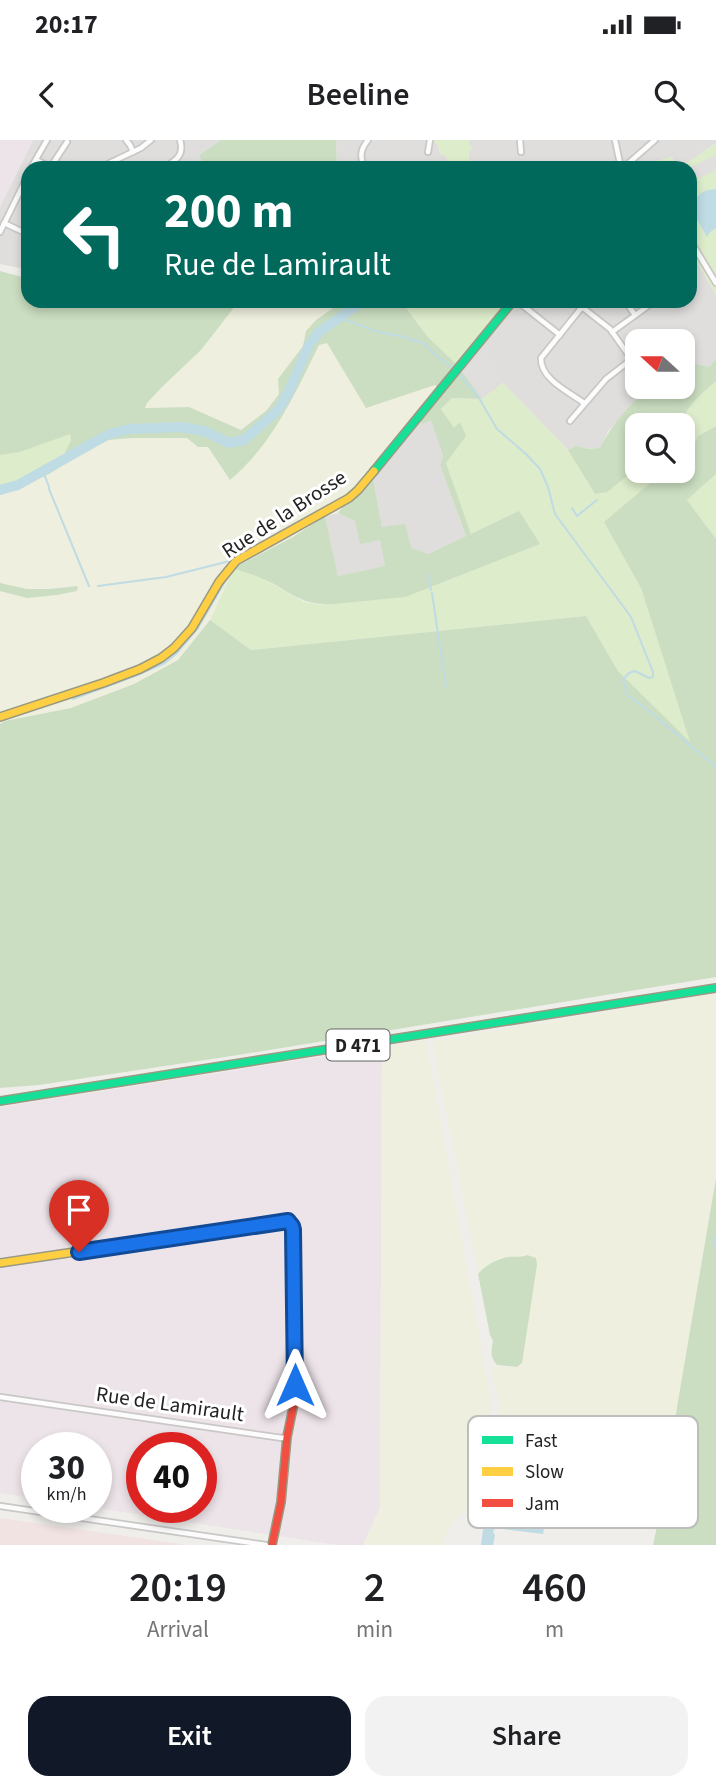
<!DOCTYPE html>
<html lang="en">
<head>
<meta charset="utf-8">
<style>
  body { margin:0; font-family:"Source Sans 3",sans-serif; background:#f2f2f2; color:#202124; height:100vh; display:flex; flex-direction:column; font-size:26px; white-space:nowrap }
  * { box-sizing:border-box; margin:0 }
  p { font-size:23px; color:#757577 }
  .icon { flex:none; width:38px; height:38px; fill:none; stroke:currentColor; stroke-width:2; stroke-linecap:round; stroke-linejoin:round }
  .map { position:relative; height:1405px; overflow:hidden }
  .details { display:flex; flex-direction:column; background:#fff; flex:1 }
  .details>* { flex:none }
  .top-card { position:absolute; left:21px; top:21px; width:676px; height:147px; border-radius:21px; box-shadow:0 4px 10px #0003; background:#00695c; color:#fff; overflow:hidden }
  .needle { width:46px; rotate:291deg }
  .fabs { position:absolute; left:625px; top:189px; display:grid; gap:14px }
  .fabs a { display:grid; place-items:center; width:70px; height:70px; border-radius:14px; background:#fff; box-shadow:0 4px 10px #0003; font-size:35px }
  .speed { position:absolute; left:21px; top:1292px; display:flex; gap:14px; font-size:35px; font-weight:700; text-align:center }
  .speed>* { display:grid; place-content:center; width:91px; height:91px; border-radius:50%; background:#fff; box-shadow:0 4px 10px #0003; line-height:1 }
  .speed small { font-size:18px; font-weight:400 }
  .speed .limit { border:10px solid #d22; background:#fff; color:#111 }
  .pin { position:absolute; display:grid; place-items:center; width:60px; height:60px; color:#fff; margin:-72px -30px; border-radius:50% 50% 50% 0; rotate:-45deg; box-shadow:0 0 7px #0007 }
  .pin .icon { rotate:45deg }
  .me { position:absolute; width:77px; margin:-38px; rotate:0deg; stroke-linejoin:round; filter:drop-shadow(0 0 5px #0008) }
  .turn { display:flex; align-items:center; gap:24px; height:147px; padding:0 28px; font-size:32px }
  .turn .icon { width:91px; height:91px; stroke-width:2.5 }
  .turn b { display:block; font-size:49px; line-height:60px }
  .eta { display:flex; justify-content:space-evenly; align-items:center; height:119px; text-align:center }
  .eta b { font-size:42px; font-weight:600; line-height:49px }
  .button { display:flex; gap:14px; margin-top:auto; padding:14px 28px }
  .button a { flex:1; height:80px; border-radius:21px; background:#111827; color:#fff; font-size:28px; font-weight:600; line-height:80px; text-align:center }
  .button a+a { background:#f2f2f2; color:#202124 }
  .status { display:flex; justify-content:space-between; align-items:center; height:49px; padding:0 35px; background:#fff; direction:ltr }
  .status svg { height:19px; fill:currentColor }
  header { display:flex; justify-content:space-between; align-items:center; height:91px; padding:0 28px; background:#fff; font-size:32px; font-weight:600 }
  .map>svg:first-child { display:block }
  .residential { fill:#dfdedc }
  .commercial { fill:#f1e3e1 }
  .industrial { fill:#ede4e9; fill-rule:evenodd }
  .farmland { fill:#efefdf }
  .grass { fill:#ddeccb }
  .forest { fill:#cbdec1 }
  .parking { fill:#e0dfde }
  .water { fill:#bfdbe3 }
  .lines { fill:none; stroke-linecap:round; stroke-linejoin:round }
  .stream { stroke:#bfdbe3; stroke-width:2 }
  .river { stroke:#bfdbe3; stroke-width:10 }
  .street-casing { stroke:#c9c8c7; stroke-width:8 }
  .fast-casing { stroke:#999a82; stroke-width:10 }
  .slow-casing { stroke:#999a82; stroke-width:10 }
  .jam-casing { stroke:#999a82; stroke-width:10 }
  .street { stroke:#fdfcfc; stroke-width:4.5 }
  .fast { stroke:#16e098; stroke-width:7 }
  .slow { stroke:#ffcf43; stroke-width:7 }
  .jam { stroke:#f24e42; stroke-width:7 }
  .route-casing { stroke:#114b97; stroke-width:18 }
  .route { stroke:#1a73e8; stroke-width:12 }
  .labels { text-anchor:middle; stroke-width:6; stroke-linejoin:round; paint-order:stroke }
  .shield { fill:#fff; stroke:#646464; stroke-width:2 }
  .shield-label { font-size:19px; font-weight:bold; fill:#222 }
  .street-label { font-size:21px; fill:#222; stroke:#fff }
  .key { fill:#fff; stroke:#bdbdbd; stroke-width:2 }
  .key-label { font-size:19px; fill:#222 }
</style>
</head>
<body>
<div class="status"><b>20:17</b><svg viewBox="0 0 49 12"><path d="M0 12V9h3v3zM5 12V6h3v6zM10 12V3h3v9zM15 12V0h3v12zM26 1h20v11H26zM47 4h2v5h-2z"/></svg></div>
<header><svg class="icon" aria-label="back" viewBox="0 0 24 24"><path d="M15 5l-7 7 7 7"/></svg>Beeline<svg class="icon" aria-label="search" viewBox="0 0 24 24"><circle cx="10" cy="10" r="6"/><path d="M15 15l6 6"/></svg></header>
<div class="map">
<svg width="716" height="1405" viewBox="0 0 716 1405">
  <rect width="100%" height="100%" fill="#f0eeeb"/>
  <g class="residential">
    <polygon points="33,0 221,0 199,15 205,28 28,28 28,128 25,129 0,124 0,67"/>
    <polygon points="336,0 433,0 438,5 440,14 446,15 448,28 337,28"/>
    <polygon points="469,0 716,0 716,3 681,27 671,17 633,28 616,26 584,28 469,28"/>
    <polygon points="690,110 716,155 716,219 709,227 692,223 683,229 682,201 637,201 637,247 656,247 638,259 609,290 600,308 589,309 576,306 568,310 503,243 482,259 460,231 520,161 690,161"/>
    <polygon points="414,274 423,283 431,279 443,316 440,325 466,396 428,414 410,408 382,387 371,327"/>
    <polygon points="338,373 355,381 380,400 386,426 338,436 325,376"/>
  </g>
  <polygon class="commercial" points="0,1378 187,1405 0,1405"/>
  <g class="industrial">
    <polygon points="0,0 33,0 0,67"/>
    <path d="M382,907L380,1368L363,1405H337L91,1367H96V1307H37V1359L0,1353V967ZM142,1307H201V1367H142Z"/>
  </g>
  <g class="farmland">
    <polygon points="239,161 343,161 316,180 307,191 303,206 278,239 280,254 266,271 241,290 189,267 144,269 147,263 162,247 201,210"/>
    <polygon points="327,202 366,268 436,245 445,254 414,274 371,327 338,373 325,376 293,397 234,428 210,480 178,520 134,544 71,568 5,581 0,584 0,451 27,458 57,455 77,452 78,446 27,449 0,443 0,354 12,351 49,334 86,311 108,300 132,298 187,298 198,307 208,307 230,340 289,268 319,205"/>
    <polygon points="716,854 716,1038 656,1391 484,1366 499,1263 491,1226 517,1227 522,1117 507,1117 482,1129 478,1134 432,901"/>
    <polygon points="426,900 490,1255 491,1268 478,1361 459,1376 450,1386 442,1405 363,1405 380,1368 382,907"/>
  </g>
  <g class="grass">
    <polygon points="433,0 469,0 469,4 473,9 469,11 469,28 448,28 446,16 440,14 438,5"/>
    <polygon points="716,3 716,155 690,110 690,28 633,28 671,17 681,27"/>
    <polygon points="401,161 520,161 460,231 456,224 427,196"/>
    <path d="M716,241V286L698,296L687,318L683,321L682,285H681C686,266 701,254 716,241Z"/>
    <polygon points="503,243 568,310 595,354 607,351 637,328 637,331 667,331 604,382 641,448 691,604 618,531 586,476 251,510 210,480 234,428 262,438 304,462 322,465 471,395 446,323 460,283 454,289 441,269 452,258 482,259"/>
    <polygon points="70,293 71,300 64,315 18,342 0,347 0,315 20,312"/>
    <polygon points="716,334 716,399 687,360"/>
  </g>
  <g class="forest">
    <polygon points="221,0 336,0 337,28 205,28 199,15"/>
    <path d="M0,131L22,137L28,144V161H239L201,210L162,247L147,263L145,268L189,267L241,290L266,271L279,254L278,239L303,206L306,191L316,180L343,161H401L427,196L456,224L482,259L452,258L441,269L454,288L460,282L466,296L446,323L471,394L519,371L540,404L405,457L334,464C298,466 290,450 261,438C252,434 243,432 234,428L293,397L325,376L338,436L385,426L380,400L360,404L355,381L338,373L371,327L382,387L405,384L411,408L428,414L466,396L440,325L443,316L431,280L423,284L414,274L444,254L435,245L366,268L327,203L319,205C295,254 272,305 230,340L208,307H198L187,298H132L108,300L86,311L49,334L12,351L0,354V347L18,342L64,315L71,300L70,294L20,312L0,315Z"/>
    <path d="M716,219V241C701,254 686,266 681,285H637V328L607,352L595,354L568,310L576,306L589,309L600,308C610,288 633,256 655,248C662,245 674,247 682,247L683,229L692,223L709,227Z"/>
    <polygon points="716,286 716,334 687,360 716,399 716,837 238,915 39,945 0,948 0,584 5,581 71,568 134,544 178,520 210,480 251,510 586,476 618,531 690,602 641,448 604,382 661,334 667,331 682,331 683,321 687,318 698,296"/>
    <polygon points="0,443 27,449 49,449 78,446 77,451 57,455 27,458 0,451"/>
    <polygon points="716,1038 716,1405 653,1405 656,1391"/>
    <path d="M527,1115L536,1118L537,1125L522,1223L517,1227L497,1225C490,1218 491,1210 493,1201L490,1195L478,1134C484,1126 499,1118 509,1117C516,1116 520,1118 527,1115Z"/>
  </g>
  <g class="parking">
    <polygon points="716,15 716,30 699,38 697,36 690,40 690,28 688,28"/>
    <polygon points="483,216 502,241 482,256 464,233 467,227"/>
  </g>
  <g class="water">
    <path d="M716,49V88L710,92L707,97L690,67V59L695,61C700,51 706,50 716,49Z"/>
    <polygon points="486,1381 544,1389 543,1394 495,1388 493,1392 495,1395 493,1405 481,1405 484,1383"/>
  </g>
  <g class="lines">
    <g class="stream">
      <polyline points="338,177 378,192 400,196 423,203 439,218 453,228"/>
      <polyline points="460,235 479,258 497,289 527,315 540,329 548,347 555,374 631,477 653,532 653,537 649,538 635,531 629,533 623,540 628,556 649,571 716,627"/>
      <polyline points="43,331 49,347"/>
      <polyline points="49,349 89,446"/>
      <polyline points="572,368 577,376 597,360"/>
      <polyline points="234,427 321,377"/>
      <polyline points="428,434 431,450"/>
      <polyline points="98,446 166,437 226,422 249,409"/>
      <polyline points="432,453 446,548"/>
      <polyline points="73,559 135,536 165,523 177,513 198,488 231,431"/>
      <polyline points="714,1106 716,1092"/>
    </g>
    <polyline class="river" points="0,350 18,345 109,294 130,289 181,287 204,291 229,303 244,300 278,270 288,253 309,205 319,192 363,161"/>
    <g class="street-casing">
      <g id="street">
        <polyline points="126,0 130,5 133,12"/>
        <polyline points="520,0 521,12"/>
        <polyline points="615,0 621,28"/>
        <polyline points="428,12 430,0"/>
        <polyline points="36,20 51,27"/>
        <polyline points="31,28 47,0"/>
        <polyline points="50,28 67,2"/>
        <polyline points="99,28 141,8 151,0"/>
        <path d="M163,28C175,21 185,16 180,0"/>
        <path d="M364,28C360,16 360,10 368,0"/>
        <polyline points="623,28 655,0"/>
        <polyline points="4,83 21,91 28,91"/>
        <polyline points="0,92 28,35"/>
        <polyline points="690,100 716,143"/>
        <polyline points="517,161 560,195"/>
        <polyline points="625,161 635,175"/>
        <polyline points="612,192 648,166"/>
        <polyline points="662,195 667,201"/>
        <path d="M584,263C569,252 540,239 541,218L582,167L610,189L637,227"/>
        <polyline points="570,281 606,239 637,215"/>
        <polyline points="0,1257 282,1298 286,1297"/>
        <polyline points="0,1366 266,1405"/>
      </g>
    </g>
    <g class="fast-casing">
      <g id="fast">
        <polyline points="374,331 513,161"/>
        <polyline points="0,961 716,848"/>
      </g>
    </g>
    <g class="slow-casing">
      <g id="slow">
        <polyline points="0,577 103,543 140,529 161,518 174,508 192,488 219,442 236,421 349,358 358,350 374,331"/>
        <polyline points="0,1123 284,1081 290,1083 293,1090 293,1104"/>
      </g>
    </g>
    <g class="jam-casing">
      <polyline id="jam" points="272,1405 281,1362 287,1297 295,1258 293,1104"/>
    </g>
    <use href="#street" class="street"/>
    <use href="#fast" class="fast"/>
    <use href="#slow" class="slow"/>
    <use href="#jam" class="jam"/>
  </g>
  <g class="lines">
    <g class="route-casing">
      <polyline id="route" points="79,1112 288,1081 292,1086 293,1090 295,1245"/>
    </g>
    <use href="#route" class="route"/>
  </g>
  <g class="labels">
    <rect class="shield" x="326.5" y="889.5" width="63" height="31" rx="5"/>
    <g class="shield-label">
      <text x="358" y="912">D 471</text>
    </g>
    <g class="street-label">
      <text transform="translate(284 374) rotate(-33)" y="7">Rue de la Brosse</text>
      <text transform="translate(170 1264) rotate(8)" y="7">Rue de Lamirault</text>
    </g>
  </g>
  <rect x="468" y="1276" width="230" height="112" rx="10" class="key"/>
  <rect x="482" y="1296" width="31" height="8" fill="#16e098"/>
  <rect x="482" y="1327" width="31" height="9" fill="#ffcf43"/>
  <rect x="482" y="1359" width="31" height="8" fill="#f24e42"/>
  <g class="key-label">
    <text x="525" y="1307">Fast</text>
    <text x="525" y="1338">Slow</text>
    <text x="525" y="1370">Jam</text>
  </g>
</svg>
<div class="fabs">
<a><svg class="needle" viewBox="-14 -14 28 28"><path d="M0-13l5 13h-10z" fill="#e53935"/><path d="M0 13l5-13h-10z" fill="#757577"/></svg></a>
<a><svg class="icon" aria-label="search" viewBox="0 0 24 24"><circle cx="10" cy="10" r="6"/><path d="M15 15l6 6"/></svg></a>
</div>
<div class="speed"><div>30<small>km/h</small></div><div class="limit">40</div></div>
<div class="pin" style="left:79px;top:1112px;background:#d93025"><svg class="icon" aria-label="arrive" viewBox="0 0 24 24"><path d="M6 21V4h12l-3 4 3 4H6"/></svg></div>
<svg class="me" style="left:295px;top:1245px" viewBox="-20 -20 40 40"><path d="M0-17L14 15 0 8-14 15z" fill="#1a73e8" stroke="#fff" stroke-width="4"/></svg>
<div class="top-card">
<div class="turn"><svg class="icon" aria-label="left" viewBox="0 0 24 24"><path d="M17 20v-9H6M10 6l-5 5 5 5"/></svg><div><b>200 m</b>Rue de Lamirault</div></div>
</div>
</div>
<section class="details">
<div class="eta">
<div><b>20:19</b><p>Arrival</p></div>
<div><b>2</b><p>min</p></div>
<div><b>460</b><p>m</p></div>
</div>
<div class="button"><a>Exit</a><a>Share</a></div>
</section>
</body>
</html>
